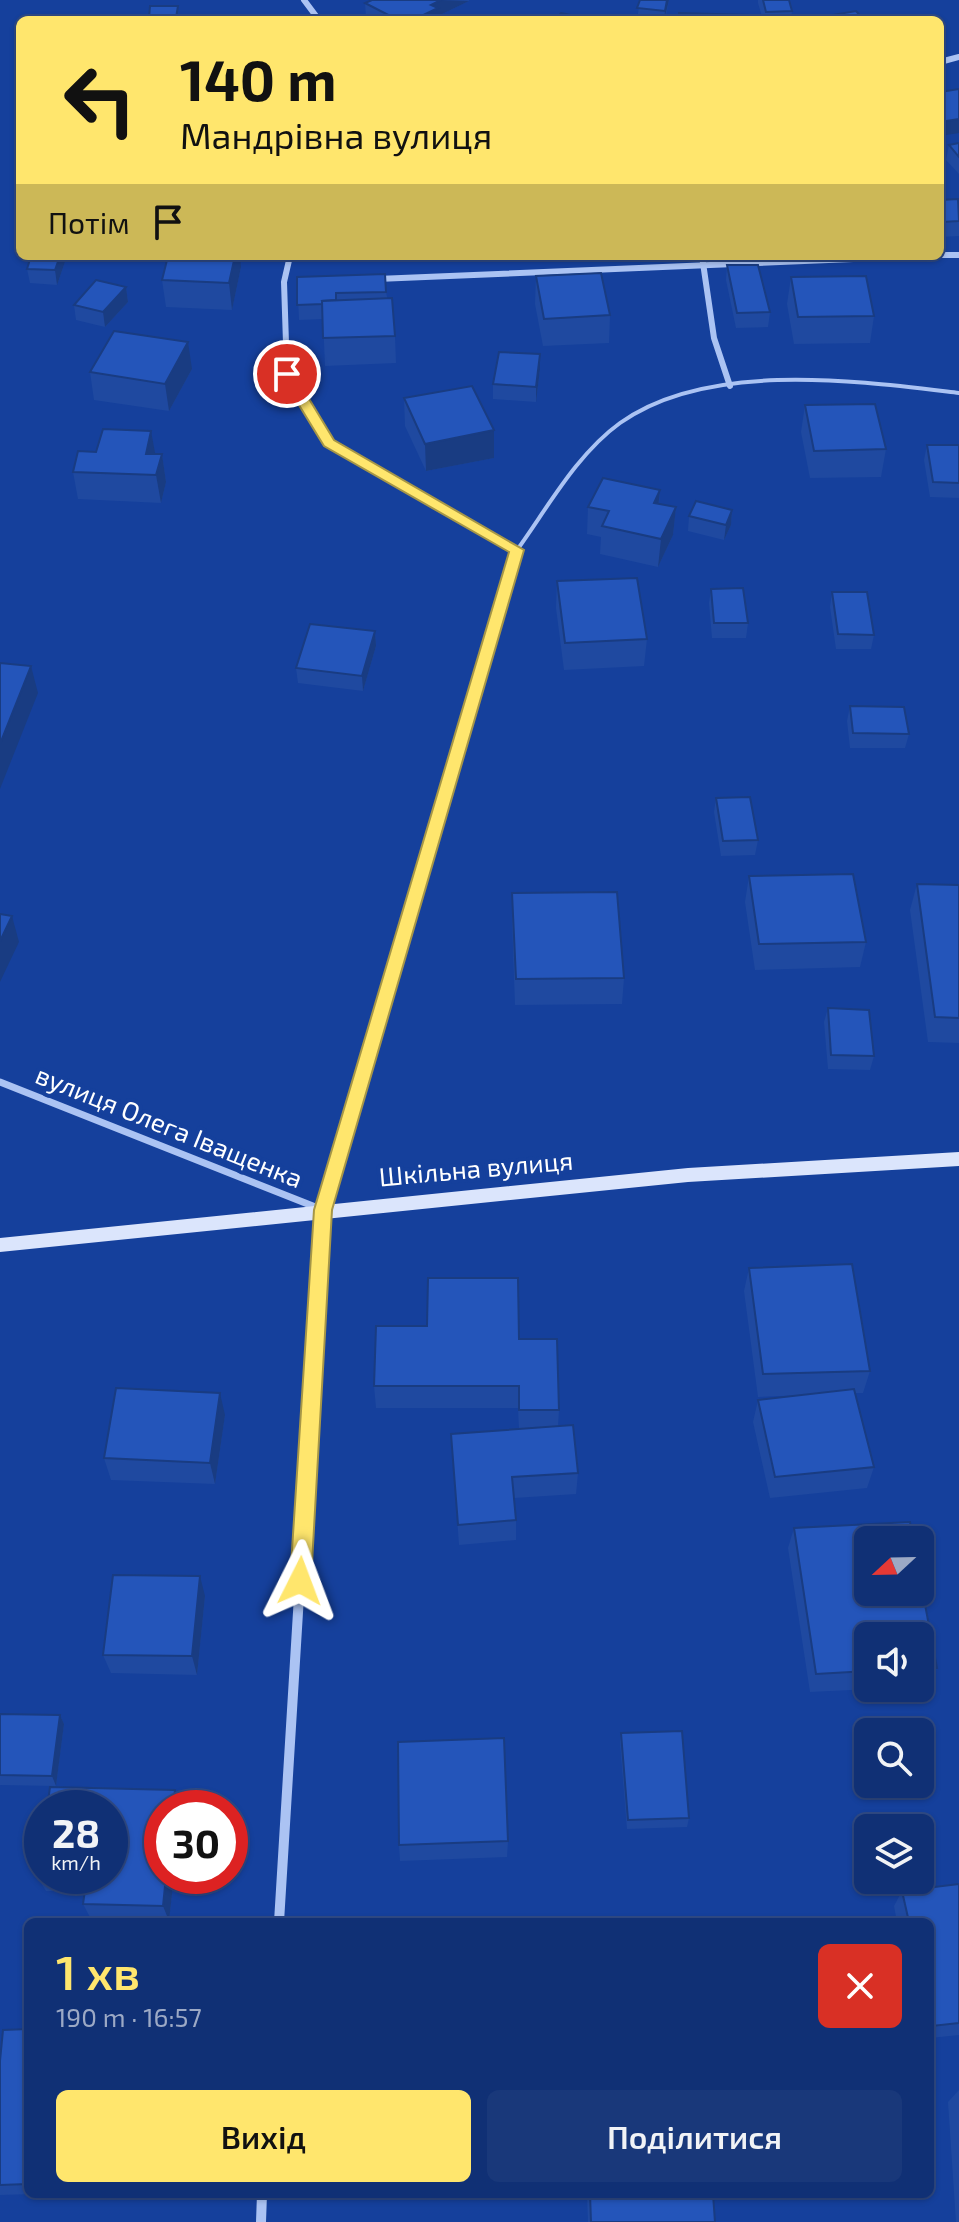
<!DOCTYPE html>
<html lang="uk">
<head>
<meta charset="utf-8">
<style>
  body { margin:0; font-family:"Exo 2",sans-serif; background:#19387a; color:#f1f3f6; height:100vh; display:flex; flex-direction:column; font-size:30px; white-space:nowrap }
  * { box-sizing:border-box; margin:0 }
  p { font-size:26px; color:#9ca9c5 }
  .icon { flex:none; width:44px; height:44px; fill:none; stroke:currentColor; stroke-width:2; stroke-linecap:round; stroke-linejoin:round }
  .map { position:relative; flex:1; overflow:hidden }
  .details { position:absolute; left:24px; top:1918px; width:910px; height:280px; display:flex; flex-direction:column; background:#103075; border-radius:12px; box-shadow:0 2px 6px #0004,0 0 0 2px #304b87 }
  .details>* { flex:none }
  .banner { position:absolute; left:16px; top:16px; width:928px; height:244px; border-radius:12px; box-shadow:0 2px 6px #0004,0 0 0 2px #304b87; background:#ffe66d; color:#111; overflow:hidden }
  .needle { width:52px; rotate:248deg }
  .controls { position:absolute; left:854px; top:1526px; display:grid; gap:16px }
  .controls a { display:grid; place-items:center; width:80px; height:80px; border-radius:12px; background:#103075; box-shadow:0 2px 6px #0004,0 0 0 2px #304b87; font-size:40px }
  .speed { position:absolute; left:24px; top:1790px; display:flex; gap:16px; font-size:40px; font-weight:700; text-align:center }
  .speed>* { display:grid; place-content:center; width:104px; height:104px; border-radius:50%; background:#103075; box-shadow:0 2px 6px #0004,0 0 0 2px #304b87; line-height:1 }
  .speed small { font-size:20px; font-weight:400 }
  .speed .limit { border:12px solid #d22; background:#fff; color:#111 }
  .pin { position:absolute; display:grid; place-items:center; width:68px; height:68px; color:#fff; margin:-34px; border:4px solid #fff; border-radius:50%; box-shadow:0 2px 8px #0007 }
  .me { position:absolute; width:88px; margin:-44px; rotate:3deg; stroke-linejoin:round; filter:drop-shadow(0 0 6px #0008) }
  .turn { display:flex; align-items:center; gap:28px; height:168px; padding:0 32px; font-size:36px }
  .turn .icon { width:104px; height:104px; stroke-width:2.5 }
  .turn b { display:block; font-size:56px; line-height:68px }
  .then { display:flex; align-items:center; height:76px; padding:0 32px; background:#0003; gap:16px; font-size:30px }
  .round { display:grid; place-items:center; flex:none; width:84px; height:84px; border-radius:12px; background:#19387a }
  .head { display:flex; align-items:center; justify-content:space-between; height:136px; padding:0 32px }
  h1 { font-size:48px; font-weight:600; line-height:60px; color:#ffe66d }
  .primary-button { display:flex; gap:16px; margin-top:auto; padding:16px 32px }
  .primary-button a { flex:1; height:92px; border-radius:12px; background:#ffe66d; color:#111; font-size:32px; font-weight:600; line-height:92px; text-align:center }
  .primary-button a+a { background:#19387a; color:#f1f3f6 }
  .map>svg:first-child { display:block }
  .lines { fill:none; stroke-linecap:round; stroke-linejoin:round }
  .lane { stroke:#abc3f3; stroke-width:4 }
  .street-far2 { stroke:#abc3f3; stroke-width:6 }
  .street-far1 { stroke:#abc3f3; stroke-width:7 }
  .street { stroke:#abc3f3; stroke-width:10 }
  .secondary { fill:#dbe5fc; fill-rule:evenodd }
  .wall { fill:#1f49a0 }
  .shaded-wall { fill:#193c82 }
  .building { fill:#2455ba; stroke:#193c82; stroke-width:2 }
  .route { fill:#ffe66d; stroke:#a69647; stroke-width:2 }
  .labels { text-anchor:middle; stroke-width:8; stroke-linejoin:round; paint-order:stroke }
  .street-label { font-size:26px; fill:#fff; stroke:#15409c }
</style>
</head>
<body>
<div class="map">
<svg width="959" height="2222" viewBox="0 0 959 2222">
  <rect width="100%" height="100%" fill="#15409c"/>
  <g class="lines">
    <path class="lane" d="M517,550C548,507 577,454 620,423C708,360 858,381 959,393"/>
    <g class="street-far2">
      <polyline points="304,0 319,20"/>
      <polyline points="940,62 959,57"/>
      <polyline points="940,255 959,255"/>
      <polyline points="290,256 284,282 287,374 329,443 517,550"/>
      <polyline points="702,256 714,338 730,386"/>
      <polyline points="377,279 926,256"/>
    </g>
    <g class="street-far1">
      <polyline points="0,1082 323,1210"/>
      <polyline points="319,1272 323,1210 517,550 513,548"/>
    </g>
    <g class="street">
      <polyline points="279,1922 319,1270"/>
      <polyline points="261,2222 262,2194"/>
    </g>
    <polygon class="secondary" points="959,1152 959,1166 688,1182 0,1252 0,1238 688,1168"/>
  </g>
  <g class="wall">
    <polygon points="372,0 469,0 469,1 438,16 438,20 371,20 366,18 365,3"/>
    <polygon points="640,0 669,0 665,20 637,20"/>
    <polygon points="758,0 789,0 792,11 791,20 763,20 758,3"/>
    <polygon points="150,6 179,20 149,20"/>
    <polygon points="959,143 959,174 946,160 949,145"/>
    <polygon points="940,200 959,200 959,236 940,237"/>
    <polygon points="31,256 67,256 57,285 30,283 27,269"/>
    <polygon points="727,265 770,312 768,327 736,328 726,280"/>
    <polygon points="241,267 232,310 166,307 162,280"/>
    <polygon points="536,276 610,315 609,343 543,346 535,304"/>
    <polygon points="297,277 386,292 395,336 396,363 325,366 323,319 299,320"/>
    <polygon points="791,277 874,316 870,343 794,344 787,304"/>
    <polygon points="126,287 128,302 105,327 76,320 74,305"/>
    <polygon points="192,369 169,411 94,400 90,372"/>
    <polygon points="540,369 536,402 493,399 493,384"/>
    <polygon points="404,398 494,458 426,471 405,426"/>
    <polygon points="805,405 886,449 881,477 810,478 801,432"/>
    <polygon points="927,445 959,448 959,498 930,497 924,460"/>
    <polygon points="96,452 162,454 166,482 161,503 78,499 73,472"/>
    <polygon points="660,490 659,504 676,507 673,535 658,567 600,554 601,537 587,534 588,507"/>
    <polygon points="732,510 731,525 724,540 688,531 689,516"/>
    <polygon points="557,581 647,639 644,666 564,670 556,608"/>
    <polygon points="711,589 748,623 746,638 712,638 709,603"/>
    <polygon points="832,592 874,635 871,649 836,649 830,607"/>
    <polygon points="375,631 376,646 363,691 298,683 296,668"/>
    <polygon points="850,706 909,734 905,748 850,748 847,721"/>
    <polygon points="716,798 758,840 755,855 721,856 714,812"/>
    <polygon points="749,876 866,942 860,967 755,970 745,902"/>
    <polygon points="917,884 959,885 959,1043 928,1042 910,910"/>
    <polygon points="512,893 624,978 622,1004 515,1005 512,919"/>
    <polygon points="828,1008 874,1056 870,1070 828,1069 824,1022"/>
    <polygon points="749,1268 870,1371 863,1393 855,1393 874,1467 867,1488 770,1498 753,1422 758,1400 805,1395 758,1397 744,1291"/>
    <polygon points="519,1339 559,1410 558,1426 578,1473 576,1494 514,1498 516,1520 516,1540 459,1545 451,1434 519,1429 518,1408 376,1408 374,1386"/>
    <polygon points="225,1415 215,1484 111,1480 104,1458"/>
    <polygon points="910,1522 913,1540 868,1540 868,1592 920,1592 920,1578 937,1668 928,1686 920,1686 920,1636 868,1636 868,1688 892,1688 810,1692 788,1548 794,1528"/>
    <polygon points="205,1596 197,1675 111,1673 103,1655"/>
    <polygon points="0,1714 60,1715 64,1724 56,1786 0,1785"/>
    <polygon points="621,1733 689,1818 687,1827 627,1829 620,1742"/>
    <polygon points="50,1787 175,1790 181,1808 162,1808 162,1876 174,1876 169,1921 91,1919 83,1904 85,1891 46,1891 37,1876 42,1843 42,1876 110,1876 110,1808 47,1808"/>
    <polygon points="508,1841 507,1857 400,1861 399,1845"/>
    <polygon points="959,1884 959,2035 930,2038 930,1922 897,1922 894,1906 902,1891"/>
    <polygon points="28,2029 28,2194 36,2194 0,2195 0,2061"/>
    <polygon points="959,2090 959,2222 956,2222 948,2102"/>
    <polygon points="587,2194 713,2194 715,2222 588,2222"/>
  </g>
  <g class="shaded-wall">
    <polygon points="441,0 469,1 438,16 438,20 413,20 431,5"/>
    <polygon points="667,0 669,0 664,20 665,11"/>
    <polygon points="959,119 959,133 940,136 940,122"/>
    <polygon points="60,256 67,256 57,285 55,270"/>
    <polygon points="235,256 240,256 241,267 232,310 229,283"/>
    <polygon points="126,287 128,302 105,327 103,312"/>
    <polygon points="188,342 192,369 169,411 165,384"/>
    <polygon points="540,354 540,369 536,402 536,387"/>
    <polygon points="494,430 494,458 426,471 425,444"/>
    <polygon points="151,431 156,458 146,454"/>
    <polygon points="162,454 166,482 161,503 156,475"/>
    <polygon points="660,490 657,518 654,503"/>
    <polygon points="676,507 673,535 658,567 661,539"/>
    <polygon points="732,510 731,525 724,540 726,525"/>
    <polygon points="375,631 376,646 363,691 362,676"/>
    <polygon points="31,666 38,693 0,789 0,744"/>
    <polygon points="12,916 19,942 0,982 0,941"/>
    <polygon points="220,1393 225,1415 215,1484 210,1463"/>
    <polygon points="200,1576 205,1596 197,1675 192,1656"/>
    <polygon points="60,1715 64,1724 56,1786 52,1776"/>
    <polygon points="175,1790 181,1807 181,1808 173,1808"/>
    <polygon points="166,1876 174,1876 169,1921 163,1906"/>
  </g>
  <g class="building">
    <polygon points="372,0 441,0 431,5 438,8 413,20 398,20 365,3"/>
    <polygon points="640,0 667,0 665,11 637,8"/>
    <polygon points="763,0 789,0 792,11 766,12"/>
    <polygon points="150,6 178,6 176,18 149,18"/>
    <polygon points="856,11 864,20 823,20 821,17"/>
    <polygon points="561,13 595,20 555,20"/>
    <polygon points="679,13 749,15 749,20 679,20"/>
    <rect x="223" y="16" width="56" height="4"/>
    <polygon points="959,89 959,119 940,122 940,101 941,100 940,98 940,92"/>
    <polygon points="959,143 959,157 949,145"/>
    <polygon points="958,199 959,221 942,222 940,217 940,200"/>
    <polygon points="31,256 60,256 55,270 27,269"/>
    <polygon points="168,256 235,256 229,283 162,280"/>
    <polygon points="727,265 758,265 770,312 737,313"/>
    <polygon points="601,273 610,315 544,319 536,276"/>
    <polygon points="385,274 386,292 336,293 336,300 322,301 323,304 297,305 297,277"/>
    <polygon points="866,276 874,316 798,317 791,277"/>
    <polygon points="96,280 126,287 103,312 74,305"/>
    <polygon points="392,298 395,336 323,338 322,301"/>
    <polygon points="114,331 188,342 165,384 90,372"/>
    <polygon points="499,352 540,354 536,387 493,384"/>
    <polygon points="472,386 494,430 425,444 404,398"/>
    <polygon points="875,404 886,449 814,451 805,405"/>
    <polygon points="103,429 151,431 146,454 162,454 156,475 73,472 78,451 96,452"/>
    <polygon points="927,445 959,445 959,483 933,482"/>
    <polygon points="603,478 660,490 654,503 676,507 661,539 602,526 609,511 588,507"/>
    <polygon points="696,501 732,510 726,525 689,516"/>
    <polygon points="637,578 647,639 565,643 557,581"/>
    <polygon points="743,588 748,623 714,623 711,589"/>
    <polygon points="832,592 867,592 874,635 838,634"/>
    <polygon points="310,624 375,631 362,676 296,668"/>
    <polygon points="0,663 31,666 0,744"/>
    <polygon points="850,706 904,707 909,734 853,733"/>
    <polygon points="750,797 758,840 723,841 716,798"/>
    <polygon points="853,874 866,942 759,944 749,876"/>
    <polygon points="917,884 959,885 959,1018 935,1017"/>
    <polygon points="617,892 624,978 516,979 512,893"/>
    <polygon points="0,914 12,916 0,941"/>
    <polygon points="828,1008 869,1010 874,1056 831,1055"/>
    <polygon points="852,1264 870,1371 763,1374 749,1268"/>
    <polygon points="428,1278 518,1278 519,1339 557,1339 559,1410 519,1410 519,1386 374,1386 376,1326 427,1326"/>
    <polygon points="116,1388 220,1393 210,1463 104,1458"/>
    <polygon points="854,1389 874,1467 775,1477 758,1400"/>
    <polygon points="573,1425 578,1473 512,1477 516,1520 458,1525 451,1434"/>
    <polygon points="910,1522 913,1540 868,1540 868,1592 920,1592 920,1578 937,1668 920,1668 920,1636 868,1636 868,1671 816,1674 794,1528"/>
    <polygon points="113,1575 200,1576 192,1656 103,1655"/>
    <polygon points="0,1714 60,1715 52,1776 0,1775"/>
    <polygon points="682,1731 689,1818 628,1820 621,1733"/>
    <polygon points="504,1738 508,1841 399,1845 398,1742"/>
    <polygon points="50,1787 175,1790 173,1808 162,1808 162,1876 166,1876 163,1906 83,1904 87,1876 66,1876 110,1876 110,1808 47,1808"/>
    <polygon points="42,1843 42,1876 37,1876"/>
    <polygon points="959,1884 959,2023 932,2026 930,2018 930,1922 909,1922 902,1891"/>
    <polygon points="28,2029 28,2184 0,2185 0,2061 3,2030"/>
    <polygon points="590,2194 713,2194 715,2222 591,2222"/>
  </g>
  <polygon class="route" points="287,370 294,374 334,440 524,550 332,1210 311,1581 308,1588 300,1591 293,1588 290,1581 314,1210 509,552 324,446 280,374"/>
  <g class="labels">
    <g class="street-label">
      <text transform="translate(169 1127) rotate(22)" y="9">вулиця Олега Іващенка</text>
      <text transform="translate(476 1169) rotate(-5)" y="9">Шкільна вулиця</text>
    </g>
  </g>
</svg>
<div class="controls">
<a><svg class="needle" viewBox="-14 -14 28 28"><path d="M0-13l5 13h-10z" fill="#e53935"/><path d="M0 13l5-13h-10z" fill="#9ca9c5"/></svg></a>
<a><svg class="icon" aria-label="sound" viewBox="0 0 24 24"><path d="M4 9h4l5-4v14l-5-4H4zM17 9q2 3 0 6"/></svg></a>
<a><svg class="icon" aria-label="search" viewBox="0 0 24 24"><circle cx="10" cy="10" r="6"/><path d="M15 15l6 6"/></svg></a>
<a><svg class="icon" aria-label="layers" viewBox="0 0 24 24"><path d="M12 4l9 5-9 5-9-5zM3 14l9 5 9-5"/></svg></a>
</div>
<div class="speed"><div>28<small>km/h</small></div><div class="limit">30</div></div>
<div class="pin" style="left:287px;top:374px;background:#d93025"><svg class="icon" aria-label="arrive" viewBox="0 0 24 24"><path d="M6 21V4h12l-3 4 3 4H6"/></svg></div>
<svg class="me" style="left:300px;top:1581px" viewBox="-20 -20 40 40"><path d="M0-17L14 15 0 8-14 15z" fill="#ffe66d" stroke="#fff" stroke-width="4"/></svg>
<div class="banner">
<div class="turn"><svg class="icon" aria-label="left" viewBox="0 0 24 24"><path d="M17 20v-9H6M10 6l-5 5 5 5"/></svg><div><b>140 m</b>Мандрівна вулиця</div></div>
<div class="then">Потім<svg class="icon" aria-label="arrive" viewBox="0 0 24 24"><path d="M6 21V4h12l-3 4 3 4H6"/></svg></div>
</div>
<section class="details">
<div class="head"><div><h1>1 хв</h1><p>190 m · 16:57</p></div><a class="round" style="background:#d93025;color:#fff"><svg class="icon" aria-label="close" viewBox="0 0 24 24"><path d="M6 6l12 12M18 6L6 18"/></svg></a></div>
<div class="primary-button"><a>Вихід</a><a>Поділитися</a></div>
</section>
</div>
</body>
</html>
